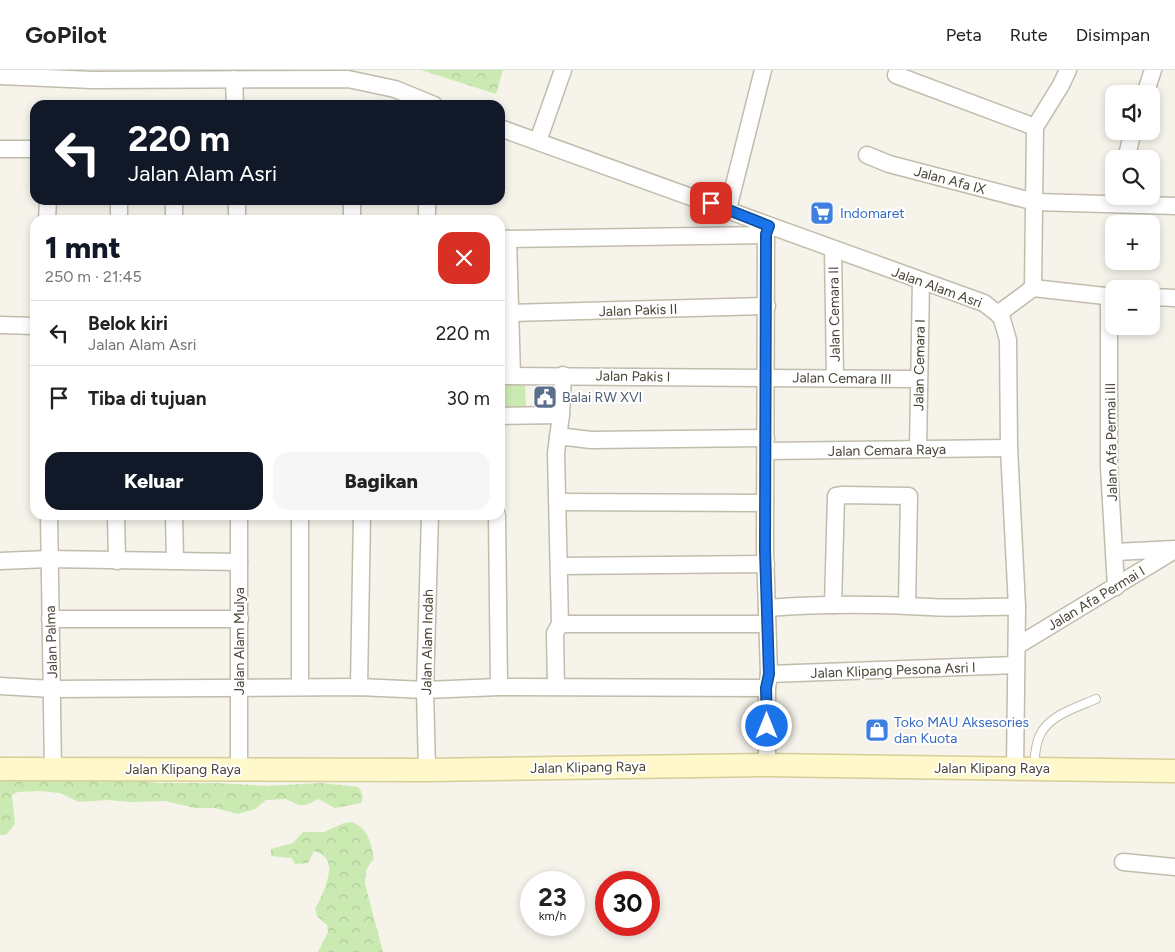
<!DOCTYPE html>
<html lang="id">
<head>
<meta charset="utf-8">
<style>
  body { margin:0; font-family:Figtree,sans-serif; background:#f6f6f6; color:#222; height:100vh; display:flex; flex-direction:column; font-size:19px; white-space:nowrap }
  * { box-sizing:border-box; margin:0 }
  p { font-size:16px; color:#767676 }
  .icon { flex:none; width:28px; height:28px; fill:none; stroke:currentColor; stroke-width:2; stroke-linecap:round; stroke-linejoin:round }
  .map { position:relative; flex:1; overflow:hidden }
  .details { position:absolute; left:30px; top:145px; width:475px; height:305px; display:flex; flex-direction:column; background:#fff; border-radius:15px; box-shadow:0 2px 8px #0003 }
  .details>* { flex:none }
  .hud { position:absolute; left:30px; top:30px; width:475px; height:105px; border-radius:15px; box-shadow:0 2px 8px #0003; background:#111827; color:#fff; overflow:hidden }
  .buttons { position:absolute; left:1105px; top:15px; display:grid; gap:10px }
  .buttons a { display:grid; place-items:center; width:55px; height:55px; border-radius:10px; background:#fff; box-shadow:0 2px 8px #0003; font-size:25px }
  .speed { position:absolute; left:520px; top:801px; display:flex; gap:10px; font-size:25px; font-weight:700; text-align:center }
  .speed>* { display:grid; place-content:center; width:65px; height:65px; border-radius:50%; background:#fff; box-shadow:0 2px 8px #0003; line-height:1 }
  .speed small { font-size:12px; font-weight:400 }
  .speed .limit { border:8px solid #d22; background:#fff; color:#111 }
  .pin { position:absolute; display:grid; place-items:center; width:42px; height:42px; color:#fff; margin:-21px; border-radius:10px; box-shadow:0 2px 8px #0006 }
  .me { position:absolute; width:55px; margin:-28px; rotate:0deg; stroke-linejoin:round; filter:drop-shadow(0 0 4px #0008) }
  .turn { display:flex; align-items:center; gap:18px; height:105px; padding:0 15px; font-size:22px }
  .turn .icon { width:65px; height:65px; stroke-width:2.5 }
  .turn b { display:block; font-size:35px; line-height:42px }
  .round { display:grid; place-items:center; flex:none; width:52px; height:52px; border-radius:15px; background:#f6f6f6 }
  .head { display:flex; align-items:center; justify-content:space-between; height:85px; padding:0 15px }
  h1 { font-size:30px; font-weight:800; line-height:38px; color:#111827 }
  .cta { display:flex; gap:10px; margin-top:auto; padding:10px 15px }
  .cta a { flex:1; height:58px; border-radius:15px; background:#111827; color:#fff; font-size:20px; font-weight:800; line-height:58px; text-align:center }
  .cta a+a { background:#f6f6f6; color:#222 }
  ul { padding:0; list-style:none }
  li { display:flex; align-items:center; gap:15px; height:65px; padding:0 15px; border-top:1px solid #e0e0e0 }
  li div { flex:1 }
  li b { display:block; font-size:19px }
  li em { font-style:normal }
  header { display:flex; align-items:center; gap:30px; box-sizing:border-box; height:70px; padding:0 25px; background:#fff; border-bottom:1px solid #e0e0e0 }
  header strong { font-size:24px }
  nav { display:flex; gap:28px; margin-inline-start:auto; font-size:18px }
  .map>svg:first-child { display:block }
  .forest { fill:url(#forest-crowns) }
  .pitch { fill:#caeab2 }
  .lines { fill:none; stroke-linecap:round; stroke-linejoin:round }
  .service-casing { stroke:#c1bcac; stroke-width:10 }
  .minor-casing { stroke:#c1bcac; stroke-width:19 }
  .secondary-casing { stroke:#d6cd99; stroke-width:25 }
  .service { stroke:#fff; stroke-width:8 }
  .minor { stroke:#fff; stroke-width:16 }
  .secondary { stroke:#fff8ca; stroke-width:22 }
  .route-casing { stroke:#114b97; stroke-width:12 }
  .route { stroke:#1a73e8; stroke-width:9 }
  .labels { text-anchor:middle; stroke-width:4; stroke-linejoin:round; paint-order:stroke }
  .street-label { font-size:14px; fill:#494437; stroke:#fff }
  .shop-label { font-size:14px; fill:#366cbe; stroke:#fff; text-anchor:start }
  .service-label { font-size:14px; fill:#4e5e75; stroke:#fff; text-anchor:start }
</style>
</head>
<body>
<header>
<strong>GoPilot</strong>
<nav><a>Peta</a><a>Rute</a><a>Disimpan</a></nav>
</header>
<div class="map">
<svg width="1175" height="882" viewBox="0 0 1175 882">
  <defs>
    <pattern id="forest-crowns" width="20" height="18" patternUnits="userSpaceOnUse" patternTransform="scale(1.25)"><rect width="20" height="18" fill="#caeab2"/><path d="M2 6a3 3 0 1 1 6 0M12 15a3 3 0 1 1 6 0" fill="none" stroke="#afca9a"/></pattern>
  </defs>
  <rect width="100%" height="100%" fill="#f5f3ea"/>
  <g class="forest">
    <polygon points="421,0 503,0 496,24"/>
    <path d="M99,705L158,713H214L268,716L321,713L358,717C362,722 364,726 361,733L335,738L318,729L306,735H299L286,729L266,730L255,739L238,744L215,738H194L166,731L131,732L108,730L79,732L60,723L39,721L18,722L12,725L15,754L6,765H0V710L45,708L76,711Z"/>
    <path d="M352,752C369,759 370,772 374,788L366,800L365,814L383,882H318L328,862L327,855L317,846L315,839C321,828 334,802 327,790C325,785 319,783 314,781L308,793L295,794L292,788L271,786V779L293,773L303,762H324L344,753Z"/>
  </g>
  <polygon class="pitch" points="525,312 526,339 505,340 504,313"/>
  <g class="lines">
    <g class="service-casing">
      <path id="service" d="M1034,697C1035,687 1035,674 1040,665C1049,645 1078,637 1096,629"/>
    </g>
    <g class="minor-casing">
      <g id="minor">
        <polyline points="896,5 1035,57"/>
        <polyline points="0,6 92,10 348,9 395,19 434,35"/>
        <polyline points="234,9 235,35"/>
        <polyline points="1145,24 1153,0"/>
        <polyline points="500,58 984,233 998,244 1002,249 1008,270 1009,378 1017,537 1015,700"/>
        <polyline points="538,71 563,0"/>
        <polyline points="0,79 35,79"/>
        <polyline points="867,85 889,94 1035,132 1175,136"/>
        <polyline points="1126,89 1133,61"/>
        <polyline points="174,130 174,150"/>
        <polyline points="237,130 237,150"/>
        <polyline points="352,130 352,150"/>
        <polyline points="427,130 427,150"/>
        <polyline points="728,139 763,0"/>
        <polyline points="47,150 48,130"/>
        <polyline points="119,150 119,130"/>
        <polyline points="500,169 766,165"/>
        <polyline points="508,169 512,306"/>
        <polyline points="833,179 835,308"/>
        <polyline points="1033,218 1035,57 1061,15 1068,0"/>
        <polyline points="1109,227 1109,397 1116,517"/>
        <polyline points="1151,227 1175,228"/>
        <polyline points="510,243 767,236"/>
        <polyline points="998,244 1033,218 1114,227"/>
        <polyline points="0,255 35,256"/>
        <polyline points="500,306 918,309"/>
        <polyline points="500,346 561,345"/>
        <polyline points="558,366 591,370 766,368"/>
        <polyline points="918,379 921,211"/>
        <polyline points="766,381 1009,378"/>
        <polyline points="558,432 765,433"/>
        <polyline points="49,445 53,700"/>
        <polyline points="116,445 117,491"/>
        <polyline points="174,445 175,490"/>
        <polyline points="239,445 239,698"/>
        <polyline points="300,445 300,616"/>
        <polyline points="497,445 499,617"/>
        <polyline points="1115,482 1175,479"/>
        <polyline points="0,491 49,489 239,492"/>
        <polyline points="560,496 766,494"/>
        <polyline points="833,535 836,426 843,425 909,426 907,534"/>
        <path d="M767,538C821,534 875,534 929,537C958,539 988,536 1017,537"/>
        <polyline points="50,549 240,549"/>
        <polyline points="560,554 766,554"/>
        <polyline points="1017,576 1175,480"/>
        <polyline points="769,604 1016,595"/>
        <polyline points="0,616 52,619 359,617 425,620 499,617 767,618"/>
        <polyline points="359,617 362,445"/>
        <polyline points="556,617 555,563 560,554 556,383 561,345 563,305"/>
        <polyline points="767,695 767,618 769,604 765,480 766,165 769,156"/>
        <polyline points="427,700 425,620 430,445"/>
        <polyline points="1123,792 1175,797"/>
      </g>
    </g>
    <g class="secondary-casing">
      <polyline id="secondary" points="0,699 427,700 767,695 1175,701"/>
    </g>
    <use href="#service" class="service"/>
    <use href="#minor" class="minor"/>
    <use href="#secondary" class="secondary"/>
  </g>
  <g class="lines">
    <g class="route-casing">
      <polyline id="route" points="711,133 769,156 766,164 765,480 769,604 766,618 767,656"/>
    </g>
    <use href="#route" class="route"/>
  </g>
  <defs>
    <g id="supermarket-square" transform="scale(1.25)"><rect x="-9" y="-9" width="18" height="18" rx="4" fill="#3f7fe0" stroke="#fff"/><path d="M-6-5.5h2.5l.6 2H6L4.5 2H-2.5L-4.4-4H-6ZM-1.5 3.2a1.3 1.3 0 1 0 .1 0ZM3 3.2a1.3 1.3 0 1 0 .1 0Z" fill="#fff"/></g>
    <g id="civic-square" transform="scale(1.25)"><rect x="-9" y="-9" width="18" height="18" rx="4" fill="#5c6f8a" stroke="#fff"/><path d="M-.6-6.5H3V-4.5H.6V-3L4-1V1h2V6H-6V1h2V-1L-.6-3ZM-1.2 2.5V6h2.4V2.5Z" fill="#fff"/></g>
    <g id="shop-square" transform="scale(1.25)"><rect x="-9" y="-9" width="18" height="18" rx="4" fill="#3f7fe0" stroke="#fff"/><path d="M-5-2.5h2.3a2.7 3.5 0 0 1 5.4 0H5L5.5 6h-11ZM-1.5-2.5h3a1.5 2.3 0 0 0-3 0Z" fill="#fff"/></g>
  </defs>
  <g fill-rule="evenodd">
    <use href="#supermarket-square" x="822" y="143"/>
    <use href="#civic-square" x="545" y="327"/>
    <use href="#shop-square" x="877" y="660"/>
  </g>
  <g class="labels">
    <g class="street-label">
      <text transform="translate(950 110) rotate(15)" y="5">Jalan Afa IX</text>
      <text transform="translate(937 217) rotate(20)" y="5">Jalan Alam Asri</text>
      <text transform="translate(638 240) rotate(-2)" y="5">Jalan Pakis II</text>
      <text transform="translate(834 244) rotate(-91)" y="5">Jalan Cemara II</text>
      <text transform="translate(919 295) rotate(-89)" y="5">Jalan Cemara I</text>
      <text transform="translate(633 306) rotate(1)" y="5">Jalan Pakis I</text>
      <text transform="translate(842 308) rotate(1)" y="5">Jalan Cemara III</text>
      <text transform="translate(1111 372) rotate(-91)" y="5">Jalan Afa Permai III</text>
      <text transform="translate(887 380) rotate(-1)" y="5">Jalan Cemara Raya</text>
      <text transform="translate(1096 528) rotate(-31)" y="5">Jalan Afa Permai I</text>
      <text transform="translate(239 571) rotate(-90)" y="5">Jalan Alam Mulya</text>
      <text transform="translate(51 572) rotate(-92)" y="5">Jalan Palma</text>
      <text transform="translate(427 572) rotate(-89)" y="5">Jalan Alam Indah</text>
      <text transform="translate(893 600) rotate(-2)" y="5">Jalan Klipang Pesona Asri I</text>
      <text transform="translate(588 697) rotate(-1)" y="5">Jalan Klipang Raya</text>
      <text x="992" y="703">Jalan Klipang Raya</text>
      <text x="183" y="704">Jalan Klipang Raya</text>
    </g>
    <g class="shop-label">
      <text x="840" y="148">Indomaret</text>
      <text x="894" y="657">Toko MAU Aksesories<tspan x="894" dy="16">dan Kuota</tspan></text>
    </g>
    <g class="service-label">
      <text x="562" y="332">Balai RW XVI</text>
    </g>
  </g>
</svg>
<div class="buttons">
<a><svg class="icon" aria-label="sound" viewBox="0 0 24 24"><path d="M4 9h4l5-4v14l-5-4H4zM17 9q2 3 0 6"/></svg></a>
<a><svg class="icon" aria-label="search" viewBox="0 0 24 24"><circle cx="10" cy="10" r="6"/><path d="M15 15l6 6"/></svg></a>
<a>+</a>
<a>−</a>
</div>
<div class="speed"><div>23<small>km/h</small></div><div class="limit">30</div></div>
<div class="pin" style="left:711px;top:133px;background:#d93025"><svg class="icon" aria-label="arrive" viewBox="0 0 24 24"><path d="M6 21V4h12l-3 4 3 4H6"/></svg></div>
<svg class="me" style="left:767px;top:656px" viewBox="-20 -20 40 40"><circle r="17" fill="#1a73e8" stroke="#fff" stroke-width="3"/><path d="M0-11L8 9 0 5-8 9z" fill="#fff"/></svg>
<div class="hud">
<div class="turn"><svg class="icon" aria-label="left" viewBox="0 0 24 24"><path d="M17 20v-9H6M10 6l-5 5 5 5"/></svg><div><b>220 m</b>Jalan Alam Asri</div></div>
</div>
<section class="details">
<div class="head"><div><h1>1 mnt</h1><p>250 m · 21:45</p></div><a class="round" style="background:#d93025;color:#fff"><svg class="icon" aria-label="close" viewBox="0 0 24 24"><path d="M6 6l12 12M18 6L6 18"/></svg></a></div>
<ul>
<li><svg class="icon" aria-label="left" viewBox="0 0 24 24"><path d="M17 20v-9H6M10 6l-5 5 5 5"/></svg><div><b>Belok kiri</b><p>Jalan Alam Asri</p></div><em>220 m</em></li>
<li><svg class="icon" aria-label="arrive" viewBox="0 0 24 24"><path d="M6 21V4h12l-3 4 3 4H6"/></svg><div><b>Tiba di tujuan</b></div><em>30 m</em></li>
</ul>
<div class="cta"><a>Keluar</a><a>Bagikan</a></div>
</section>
</div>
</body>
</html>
